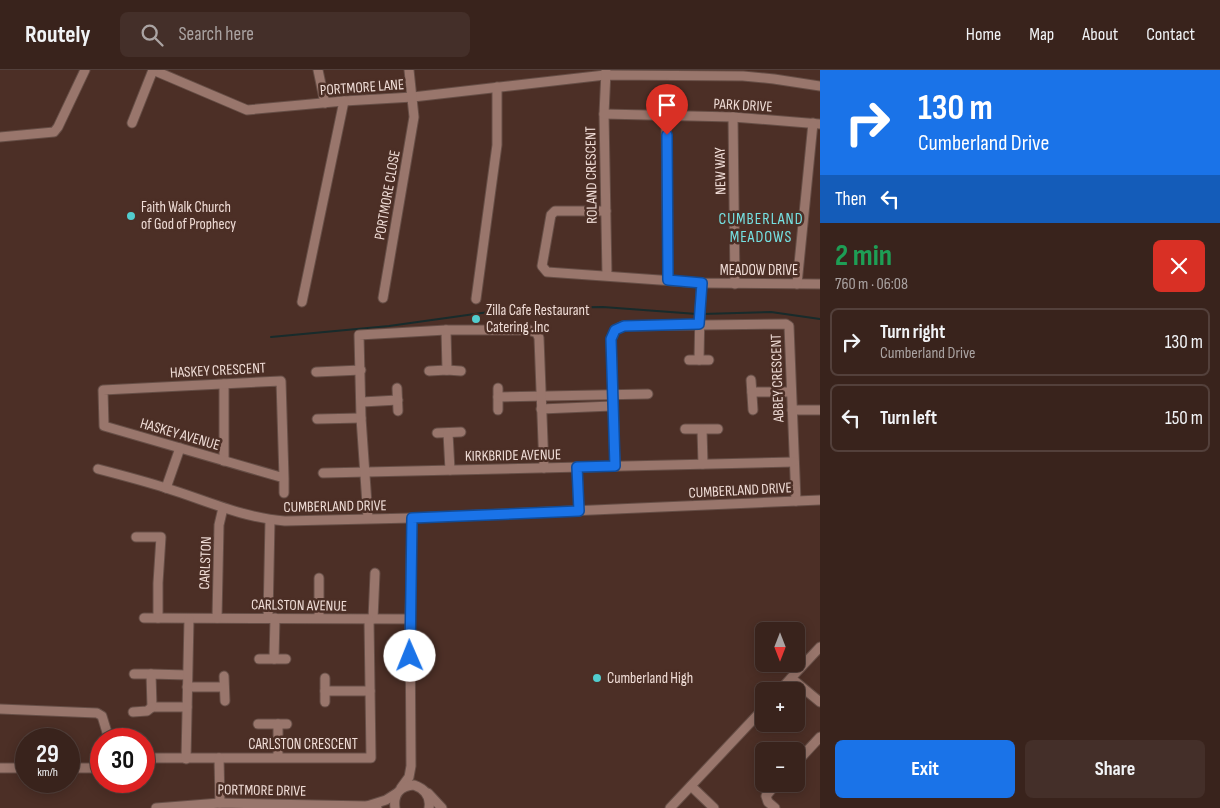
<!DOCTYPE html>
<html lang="en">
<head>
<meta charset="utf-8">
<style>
  body { margin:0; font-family:"Sofia Sans Condensed",sans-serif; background:#442f29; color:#f1f3f6; height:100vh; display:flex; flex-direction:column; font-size:19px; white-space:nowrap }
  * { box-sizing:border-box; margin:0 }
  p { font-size:16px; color:#aba4a3 }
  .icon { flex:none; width:28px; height:28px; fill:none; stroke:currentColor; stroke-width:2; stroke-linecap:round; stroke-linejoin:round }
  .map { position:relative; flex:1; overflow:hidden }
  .side { display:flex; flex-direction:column; background:#39231c; width:400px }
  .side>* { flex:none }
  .hud { background:#1a73e8; color:#fff; overflow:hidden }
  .needle { width:32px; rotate:180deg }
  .buttons { position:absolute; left:755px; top:552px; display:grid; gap:10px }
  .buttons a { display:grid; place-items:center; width:50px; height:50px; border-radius:8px; background:#39231c; box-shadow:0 2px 12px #0003,0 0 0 1px #53403b; font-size:25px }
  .speed { position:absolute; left:15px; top:658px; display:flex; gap:10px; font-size:25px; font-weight:700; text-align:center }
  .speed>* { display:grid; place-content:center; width:65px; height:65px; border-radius:50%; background:#39231c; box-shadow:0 2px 12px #0003,0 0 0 1px #53403b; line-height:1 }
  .speed small { font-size:12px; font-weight:400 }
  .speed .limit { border:8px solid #d22; background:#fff; color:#111 }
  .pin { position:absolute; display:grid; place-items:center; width:42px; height:42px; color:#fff; margin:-51px -21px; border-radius:50% 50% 50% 0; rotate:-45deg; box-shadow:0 0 5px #0007 }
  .pin .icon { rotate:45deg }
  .me { position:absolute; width:55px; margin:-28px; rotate:359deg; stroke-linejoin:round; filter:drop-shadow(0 0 4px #0008) }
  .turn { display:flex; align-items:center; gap:18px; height:105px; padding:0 15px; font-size:22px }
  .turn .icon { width:65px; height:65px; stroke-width:2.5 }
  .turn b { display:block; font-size:35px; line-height:42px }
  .then { display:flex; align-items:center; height:48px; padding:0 15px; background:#0003; gap:10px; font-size:19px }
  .round { display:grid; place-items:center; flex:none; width:52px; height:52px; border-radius:8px; background:#442f29 }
  .summary { display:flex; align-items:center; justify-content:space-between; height:85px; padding:0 15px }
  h1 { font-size:30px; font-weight:700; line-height:38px; color:#1e9e55 }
  .button { display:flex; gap:10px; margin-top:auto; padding:10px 15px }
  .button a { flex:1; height:58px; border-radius:8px; background:#1a73e8; color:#fff; font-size:20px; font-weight:700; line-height:58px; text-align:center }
  .button a+a { background:#442f29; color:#f1f3f6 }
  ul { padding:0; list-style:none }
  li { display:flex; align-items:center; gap:15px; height:68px; margin:0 10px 8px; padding:0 5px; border:2px solid #53403b; border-radius:8px }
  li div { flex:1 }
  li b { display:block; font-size:19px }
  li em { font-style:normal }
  header { display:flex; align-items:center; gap:30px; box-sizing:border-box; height:70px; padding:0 25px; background:#39231c; border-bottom:1px solid #53403b }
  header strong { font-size:24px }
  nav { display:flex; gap:28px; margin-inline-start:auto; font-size:18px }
  .search { width:350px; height:45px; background:#442f29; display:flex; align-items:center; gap:12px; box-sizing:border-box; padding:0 18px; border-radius:8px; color:#aba4a3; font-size:19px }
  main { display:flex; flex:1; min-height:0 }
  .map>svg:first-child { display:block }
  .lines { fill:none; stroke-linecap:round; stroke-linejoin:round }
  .stream { stroke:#182b2b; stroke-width:2 }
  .minor-casing { stroke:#664e46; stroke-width:11 }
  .minor { stroke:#99766c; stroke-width:9 }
  .route-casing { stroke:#114b97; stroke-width:12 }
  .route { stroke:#1a73e8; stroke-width:9 }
  .poi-dot { fill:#52cdce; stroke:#4c2f26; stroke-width:2 }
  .labels { text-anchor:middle; stroke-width:5; stroke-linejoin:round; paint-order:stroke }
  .street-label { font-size:15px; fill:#f0ddd7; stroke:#4c2f26 }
  .poi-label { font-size:15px; fill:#f0ddd7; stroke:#4c2f26; text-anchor:start }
  .neighbourhood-label { font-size:16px; letter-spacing:1px; fill:#75e1e2; stroke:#4c2f26 }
</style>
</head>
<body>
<header>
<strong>Routely</strong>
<div class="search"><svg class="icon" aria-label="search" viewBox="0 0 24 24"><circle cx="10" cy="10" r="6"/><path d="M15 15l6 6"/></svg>Search here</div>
<nav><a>Home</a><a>Map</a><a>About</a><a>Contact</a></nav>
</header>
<main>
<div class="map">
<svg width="820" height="738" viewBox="0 0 820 738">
  <rect width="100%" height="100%" fill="#4c2f26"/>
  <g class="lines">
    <g class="stream">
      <polyline points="702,244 771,242 820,249"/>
      <polyline points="271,267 389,256 489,242 532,238 603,237 697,244"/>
    </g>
    <g class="minor-casing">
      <g id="minor">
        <polyline points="153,0 247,40 344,31 413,27 605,5 743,6 774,9 820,16"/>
        <polyline points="318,0 325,33"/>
        <polyline points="606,1 604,44 607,205"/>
        <polyline points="604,44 733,47 820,54"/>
        <polyline points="666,47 668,210"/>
        <polyline points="733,47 735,214"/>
        <polyline points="132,53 153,0"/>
        <polyline points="0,67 54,62 58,57 85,0"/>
        <polyline points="606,141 555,141 551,145 542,196 547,202 702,213 820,214"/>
        <polyline points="797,214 813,53"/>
        <polyline points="383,228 414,47 409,0"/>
        <polyline points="476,229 497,75 497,17"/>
        <polyline points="302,232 344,31"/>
        <polyline points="446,260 447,300"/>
        <polyline points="689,290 709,290"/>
        <polyline points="699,290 700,238 702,213"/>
        <polyline points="429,301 447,300 461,301"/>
        <polyline points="316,302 361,300"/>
        <polyline points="751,310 753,340"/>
        <polyline points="224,314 224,391"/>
        <polyline points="397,318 398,341"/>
        <polyline points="498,318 498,340"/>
        <polyline points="752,322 791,322"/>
        <polyline points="498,327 648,324"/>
        <polyline points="362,332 398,330"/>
        <polyline points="541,339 612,336"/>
        <polyline points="792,340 820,340"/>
        <polyline points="317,349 361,348"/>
        <polyline points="685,359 718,359"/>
        <polyline points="702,360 703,394"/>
        <polyline points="437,363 461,362"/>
        <polyline points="448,363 450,400"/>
        <polyline points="615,396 611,269 615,260 623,256 786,254 789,256 796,431"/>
        <polyline points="577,397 579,441"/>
        <path d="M98,399C121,405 144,411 166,418C205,430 243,448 285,451L412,448L820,430"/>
        <polyline points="323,403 794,392"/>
        <polyline points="284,408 104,356 103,320 281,311 284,408 284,423"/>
        <polyline points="166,418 180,378"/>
        <polyline points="368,448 361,348 359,265 446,260 529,260 537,263 539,268 544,398"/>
        <polyline points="136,467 161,467 158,513 158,548"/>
        <polyline points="319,508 319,548"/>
        <polyline points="144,548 410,549"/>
        <polyline points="217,548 219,455 223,438"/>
        <polyline points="268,548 270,450"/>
        <polyline points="373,549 375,503"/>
        <polyline points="259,589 286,589"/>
        <polyline points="274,589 275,548"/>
        <polyline points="134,604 151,604"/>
        <polyline points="187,605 151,604 152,637 187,637"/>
        <polyline points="224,606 225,631"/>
        <polyline points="325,608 325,632"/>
        <polyline points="791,608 820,632"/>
        <polyline points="187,617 224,617"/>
        <polyline points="325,621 370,621"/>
        <polyline points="779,621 820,577"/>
        <polyline points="0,639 97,643 102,646 109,669"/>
        <polyline points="133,642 147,641 152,637"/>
        <polyline points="258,654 287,654"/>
        <polyline points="278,654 278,687"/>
        <polyline points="149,688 371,688 369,550"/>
        <polyline points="219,688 220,733"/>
        <polyline points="186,689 189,549"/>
        <polyline points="796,693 820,667"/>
        <polyline points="0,698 26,698"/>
        <polyline points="69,698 101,698"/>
        <polyline points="691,716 714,738"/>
        <polyline points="401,718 409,707 411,696 410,549 412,448"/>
        <polyline points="428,723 442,738"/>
        <polyline points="367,736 386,730 397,723"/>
        <polyline points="156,738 220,733 367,736 377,738"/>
        <path d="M395,738C393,724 400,716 414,715C425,719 431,726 429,738"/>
        <polyline points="670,738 764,638"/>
        <polyline points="775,738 768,732 766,726 776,714"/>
      </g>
    </g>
    <use href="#minor" class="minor"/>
  </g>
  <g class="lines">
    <g class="route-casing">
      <polyline id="route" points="410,586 412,448 579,441 577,397 615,396 611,269 615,260 624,256 699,254 702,213 668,210 667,65"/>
    </g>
    <use href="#route" class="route"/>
  </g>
  <g class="poi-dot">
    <circle cx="131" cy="146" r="5"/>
    <circle cx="476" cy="249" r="5"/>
    <circle cx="597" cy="608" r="5"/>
  </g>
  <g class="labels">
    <g class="street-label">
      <text transform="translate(362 17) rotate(-4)" y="5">PORTMORE LANE</text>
      <text transform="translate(743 35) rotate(3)" y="5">PARK DRIVE</text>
      <text transform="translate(720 101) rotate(-91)" y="5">NEW WAY</text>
      <text transform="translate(591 105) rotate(-91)" y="5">ROLAND CRESCENT</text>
      <text transform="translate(387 125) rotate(-80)" y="5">PORTMORE CLOSE</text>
      <text x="759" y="205">MEADOW DRIVE</text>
      <text transform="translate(218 300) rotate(-3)" y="5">HASKEY CRESCENT</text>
      <text transform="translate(777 308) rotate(-92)" y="5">ABBEY CRESCENT</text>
      <text transform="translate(180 364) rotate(16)" y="5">HASKEY AVENUE</text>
      <text transform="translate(513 385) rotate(-1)" y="5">KIRKBRIDE AVENUE</text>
      <text transform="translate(740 420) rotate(-3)" y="5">CUMBERLAND DRIVE</text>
      <text transform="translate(335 436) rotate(-1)" y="5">CUMBERLAND DRIVE</text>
      <text transform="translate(205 493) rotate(-88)" y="5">CARLSTON</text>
      <text transform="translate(299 535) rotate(1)" y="5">CARLSTON AVENUE</text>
      <text x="303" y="679">CARLSTON CRESCENT</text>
      <text transform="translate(262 720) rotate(1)" y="5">PORTMORE DRIVE</text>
    </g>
    <g class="poi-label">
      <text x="141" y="142">Faith Walk Church<tspan x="141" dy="17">of God of Prophecy</tspan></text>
      <text x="486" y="245">Zilla Cafe Restaurant<tspan x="486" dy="17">Catering .Inc</tspan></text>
      <text x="607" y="613">Cumberland High</text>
    </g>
    <g class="neighbourhood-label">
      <text x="761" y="154">CUMBERLAND<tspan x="761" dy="18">MEADOWS</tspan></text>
    </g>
  </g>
</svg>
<div class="buttons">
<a><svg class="needle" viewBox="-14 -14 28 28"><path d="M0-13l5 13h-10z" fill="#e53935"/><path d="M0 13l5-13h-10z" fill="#aba4a3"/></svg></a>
<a>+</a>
<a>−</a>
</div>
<div class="speed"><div>29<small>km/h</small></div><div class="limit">30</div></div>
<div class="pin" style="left:667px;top:65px;background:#d93025"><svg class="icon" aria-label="arrive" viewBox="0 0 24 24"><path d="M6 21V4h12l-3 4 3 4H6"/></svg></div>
<svg class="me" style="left:410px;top:586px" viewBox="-20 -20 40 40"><circle r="19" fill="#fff"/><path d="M0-13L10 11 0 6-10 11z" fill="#1a73e8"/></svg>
</div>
<section class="side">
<div class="hud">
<div class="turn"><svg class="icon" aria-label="right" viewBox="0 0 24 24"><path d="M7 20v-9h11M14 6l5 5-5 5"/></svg><div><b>130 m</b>Cumberland Drive</div></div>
<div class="then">Then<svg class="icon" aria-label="left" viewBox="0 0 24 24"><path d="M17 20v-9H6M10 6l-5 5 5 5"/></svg></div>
</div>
<div class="summary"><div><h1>2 min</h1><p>760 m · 06:08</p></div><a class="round" style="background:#d93025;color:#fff"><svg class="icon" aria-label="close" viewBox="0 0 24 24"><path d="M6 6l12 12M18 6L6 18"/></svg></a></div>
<ul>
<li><svg class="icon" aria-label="right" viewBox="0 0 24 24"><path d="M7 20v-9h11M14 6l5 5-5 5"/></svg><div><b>Turn right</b><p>Cumberland Drive</p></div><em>130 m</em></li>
<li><svg class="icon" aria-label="left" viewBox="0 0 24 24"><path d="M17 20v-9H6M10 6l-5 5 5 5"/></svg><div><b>Turn left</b></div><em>150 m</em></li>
</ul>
<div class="button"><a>Exit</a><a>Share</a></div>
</section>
</main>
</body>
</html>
